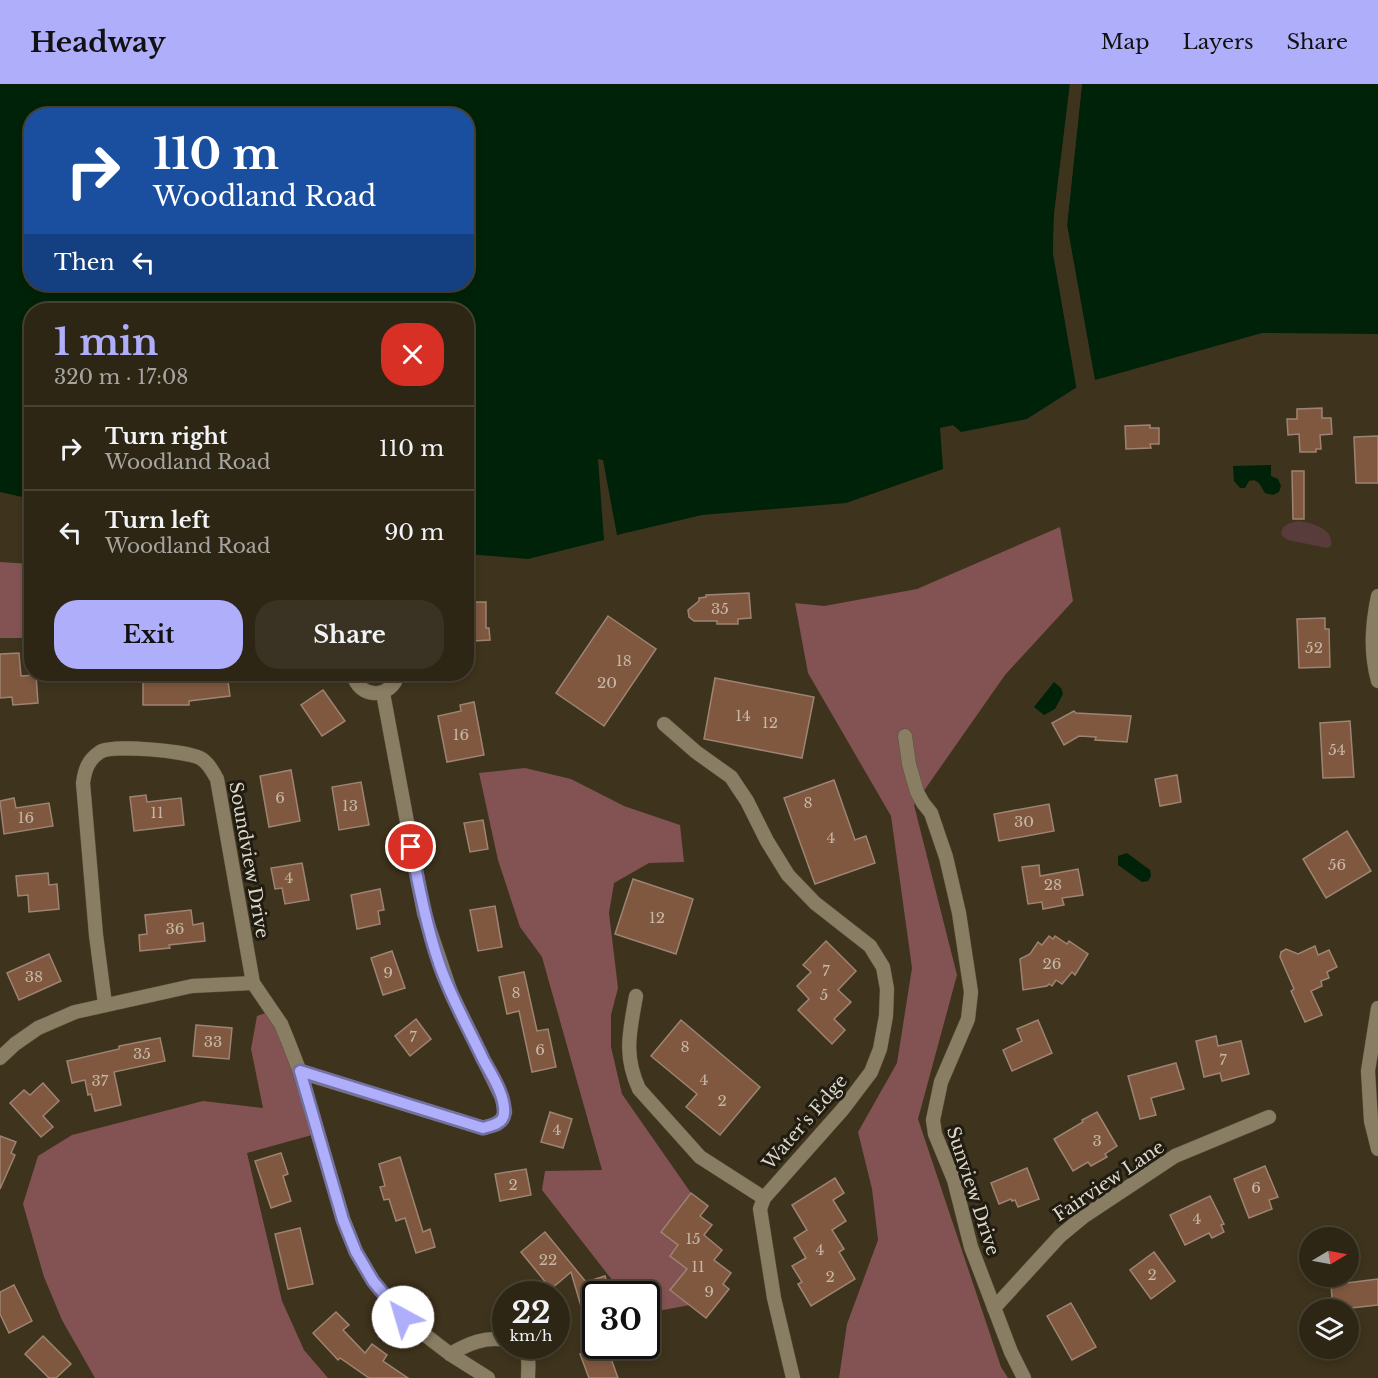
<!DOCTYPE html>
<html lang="en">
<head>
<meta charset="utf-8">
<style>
  body { margin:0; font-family:"Libre Baskerville",serif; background:#3a3222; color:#f1f3f6; height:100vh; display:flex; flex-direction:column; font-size:22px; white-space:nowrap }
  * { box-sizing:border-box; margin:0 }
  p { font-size:20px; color:#a7a5a0 }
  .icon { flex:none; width:33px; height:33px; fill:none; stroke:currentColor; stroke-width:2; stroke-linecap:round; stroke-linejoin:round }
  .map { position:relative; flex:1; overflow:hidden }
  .sheet { position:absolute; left:24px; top:219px; width:450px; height:378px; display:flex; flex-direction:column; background:#2e2615; border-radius:24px; box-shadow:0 3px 9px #0003,0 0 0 2px #494334 }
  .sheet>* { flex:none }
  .hud { position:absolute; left:24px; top:24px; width:450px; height:183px; border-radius:24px; box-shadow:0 3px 9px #0003,0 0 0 2px #494334; background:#1a4fa0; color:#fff; overflow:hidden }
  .needle { width:39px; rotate:80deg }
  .fabs { position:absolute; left:1299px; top:1143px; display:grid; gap:12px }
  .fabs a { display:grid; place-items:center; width:60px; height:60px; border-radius:50%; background:#2e2615; box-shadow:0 3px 9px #0003,0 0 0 2px #494334; font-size:30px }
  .speed { position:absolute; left:492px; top:1197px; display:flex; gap:12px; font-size:30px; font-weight:700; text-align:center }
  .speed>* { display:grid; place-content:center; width:78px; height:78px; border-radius:50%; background:#2e2615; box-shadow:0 3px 9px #0003,0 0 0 2px #494334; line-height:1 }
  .speed small { font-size:15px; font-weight:400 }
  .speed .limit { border:3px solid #111; border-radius:9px; background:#fff; color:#111 }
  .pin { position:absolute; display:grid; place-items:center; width:51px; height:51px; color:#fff; margin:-26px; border:3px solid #fff; border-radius:50%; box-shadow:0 2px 6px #0007 }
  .me { position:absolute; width:66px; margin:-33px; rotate:321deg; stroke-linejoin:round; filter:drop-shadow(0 0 4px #0008) }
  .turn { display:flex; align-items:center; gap:21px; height:126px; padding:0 30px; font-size:27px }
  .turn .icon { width:78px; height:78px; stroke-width:2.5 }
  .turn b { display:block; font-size:42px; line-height:51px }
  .then { display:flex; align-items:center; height:57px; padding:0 30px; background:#0003; gap:12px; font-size:22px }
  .round { display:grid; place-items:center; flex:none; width:63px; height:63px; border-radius:24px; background:#3a3222 }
  .summary { display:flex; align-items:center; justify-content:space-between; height:102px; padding:0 30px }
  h1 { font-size:36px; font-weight:700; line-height:45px; color:#afaefa }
  .cta { display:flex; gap:12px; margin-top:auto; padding:12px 30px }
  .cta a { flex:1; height:69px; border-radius:24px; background:#afaefa; color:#111; font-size:24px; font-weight:700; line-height:69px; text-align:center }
  .cta a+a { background:#3a3222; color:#f1f3f6 }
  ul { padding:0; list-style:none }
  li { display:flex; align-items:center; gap:18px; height:84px; padding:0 30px; border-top:2px solid #494334 }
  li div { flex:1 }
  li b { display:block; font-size:22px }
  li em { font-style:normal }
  header { display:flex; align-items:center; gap:36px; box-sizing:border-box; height:84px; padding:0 30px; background:#afaefa; color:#111 }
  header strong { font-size:28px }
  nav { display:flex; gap:33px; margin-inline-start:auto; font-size:21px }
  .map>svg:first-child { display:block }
  .green { fill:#583c3b }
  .forest { fill:#825352 }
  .water { fill:#002209; fill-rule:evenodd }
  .pier { fill:#3e331c }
  .building { fill:#7f583f; stroke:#9e8373; stroke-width:1.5 }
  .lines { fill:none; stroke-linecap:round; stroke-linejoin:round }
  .minor-casing { stroke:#59503b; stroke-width:15 }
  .minor { stroke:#897d63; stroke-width:14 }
  .route-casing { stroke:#7271a2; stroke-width:15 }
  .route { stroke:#afaefa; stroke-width:10 }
  .labels { text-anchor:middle; stroke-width:6; stroke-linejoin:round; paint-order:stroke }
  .number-label { font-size:15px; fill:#c6b7a6 }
  .street-label { font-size:18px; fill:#ddd7c9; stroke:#201c11 }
</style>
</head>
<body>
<header>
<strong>Headway</strong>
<nav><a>Map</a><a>Layers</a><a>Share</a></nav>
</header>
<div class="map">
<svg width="1378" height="1294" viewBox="0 0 1378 1294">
  <rect width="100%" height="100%" fill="#3e331c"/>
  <path class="green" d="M1299,437C1313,439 1334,445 1331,462L1327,464L1288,456L1282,452C1279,442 1290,438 1299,437Z"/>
  <g class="forest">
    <polygon points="1060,443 1073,517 1005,591 914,721 957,891 918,1035 1001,1283 1008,1294 839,1294 847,1240 878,1156 872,1105 858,1048 897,979 912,884 891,732 808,589 795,519 824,522 917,505"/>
    <polygon points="0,478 31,480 31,554 0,554"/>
    <polygon points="525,684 571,695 624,722 680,741 684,778 649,779 614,799 609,829 618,904 611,931 611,963 622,1010 691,1109 661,1148 678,1161 670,1172 687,1185 670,1206 690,1221 647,1229 646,1210 623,1210 542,1106 545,1087 602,1086 542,873 520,843 498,776 479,689"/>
    <path d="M266,929C291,965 300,1010 312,1051L247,1069L282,1217L304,1266L328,1294H95L62,1236L44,1193L23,1120L38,1072L72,1051L203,1017L263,1024L251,965L257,932Z"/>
  </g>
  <g class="water">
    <path d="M0,0H1070L1054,131L1053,169L1077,303L1027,335L961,348L953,341L940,344L943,385L846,419L702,431L617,451L603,376L598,375L604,456L528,475L467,470L466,226H32L31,415L0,408ZM32,32H466V200H32Z"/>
    <polygon points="1082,0 1378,0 1378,250 1262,249 1095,296 1067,141"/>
    <polygon points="1271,381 1271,392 1278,395 1281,402 1279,408 1273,411 1265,409 1259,399 1254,396 1249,397 1245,404 1240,404 1234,397 1233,382"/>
    <polygon points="1054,598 1061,604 1063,610 1055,625 1044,631 1034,623"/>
    <polygon points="1127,769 1150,786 1151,792 1148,797 1142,798 1118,781 1118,772"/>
  </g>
  <g class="pier">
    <polygon points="1070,0 1073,0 1057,131 1056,169 1080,303 1077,307 1053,169 1054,131"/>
    <polygon points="1079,0 1082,0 1067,141 1095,299 1092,297 1064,142"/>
  </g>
  <g class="building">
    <polygon points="1322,324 1322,334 1331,334 1332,350 1320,351 1321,365 1316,365 1316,368 1300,368 1299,350 1288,351 1287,335 1297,335 1297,325"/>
    <polygon points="1150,341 1150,344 1159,344 1159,360 1150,360 1151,364 1126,365 1125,342"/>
    <polygon points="1378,352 1378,399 1356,399 1354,353"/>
    <polygon points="1292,387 1304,387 1304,435 1293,435"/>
    <polygon points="749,509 751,534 738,535 738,540 717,540 717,537 694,537 689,533 688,526 699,517 699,514 706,513 706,511"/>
    <polygon points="472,518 486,518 486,544 489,544 490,556 473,557"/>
    <polygon points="608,532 656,565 604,642 556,609"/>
    <polygon points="1325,534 1325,545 1329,545 1330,583 1299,584 1297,535"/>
    <polygon points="19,569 21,592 36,591 38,619 13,621 12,613 0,614 0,570"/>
    <polygon points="143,590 227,590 230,612 189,617 189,621 143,621"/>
    <polygon points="715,594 814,613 802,674 704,655"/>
    <polygon points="323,606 345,637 322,652 301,621"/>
    <polygon points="474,618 484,671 447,678 438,632 461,627 460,621"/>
    <polygon points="1074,627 1076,629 1131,632 1127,658 1095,656 1096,653 1079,652 1064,661 1052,639"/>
    <polygon points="1350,637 1354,693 1323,694 1320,639"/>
    <polygon points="291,686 300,737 269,743 260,692"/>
    <polygon points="1177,691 1181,718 1160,722 1155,695"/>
    <polygon points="834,696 855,756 866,752 875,779 815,800 784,714"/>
    <polygon points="361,698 369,741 339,746 332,703"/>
    <polygon points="146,711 147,718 181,714 184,741 134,747 130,713"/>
    <polygon points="14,714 16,724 49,719 53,742 4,750 0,717"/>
    <polygon points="1049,720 1054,747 999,757 994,730"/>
    <polygon points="483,736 488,765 470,768 464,739"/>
    <polygon points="1347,747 1371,787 1326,814 1303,775"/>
    <polygon points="302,779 309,816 285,820 282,804 275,805 271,784"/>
    <polygon points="1039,781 1040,792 1078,785 1083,811 1062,814 1064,821 1043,825 1042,818 1028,820 1022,783"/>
    <polygon points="48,789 49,801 57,800 59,825 29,828 28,811 18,812 16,792"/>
    <polygon points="633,795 693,815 676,870 615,850"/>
    <polygon points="380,805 384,826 378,827 380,840 357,845 351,811"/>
    <polygon points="495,822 502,863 478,867 470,826"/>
    <polygon points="191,826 193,841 203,839 205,857 169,861 170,864 140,867 139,851 147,850 145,831"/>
    <polygon points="1049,852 1053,855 1055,852 1067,860 1069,857 1088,870 1075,891 1072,888 1062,900 1056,896 1052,902 1049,900 1047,902 1023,906 1020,875 1030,870 1038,858 1042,861"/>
    <polygon points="826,857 856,887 838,906 851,918 834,935 845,946 832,960 798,926 809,915 797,902 811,888 803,881"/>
    <polygon points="1315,862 1318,871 1329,866 1337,883 1327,888 1329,894 1321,897 1322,902 1311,907 1322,931 1305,938 1291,907 1294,905 1280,873 1281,868 1286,865 1298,870"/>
    <polygon points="392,867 405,904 383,911 371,874"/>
    <polygon points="49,870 61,897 19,916 7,889"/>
    <polygon points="524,888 537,947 548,945 556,983 532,988 519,927 507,930 499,893"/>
    <polygon points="416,935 431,955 410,972 395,952"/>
    <polygon points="681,936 760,1003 720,1051 686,1023 697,1010 651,972"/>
    <polygon points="1038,936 1052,969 1012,987 1003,966 1022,957 1017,945"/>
    <polygon points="196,941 232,944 229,975 193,972"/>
    <polygon points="1216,952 1218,962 1241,957 1249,990 1222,997 1220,989 1204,993 1196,957"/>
    <polygon points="160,954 165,977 114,988 121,1021 95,1027 91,1010 88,1011 85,996 72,999 67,977 119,965 119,962"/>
    <polygon points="1176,979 1184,1005 1151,1014 1156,1031 1140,1035 1128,992"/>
    <polygon points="43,999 59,1017 43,1032 53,1043 41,1053 10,1019 24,1006 30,1011"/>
    <polygon points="550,1028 572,1035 563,1064 541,1058"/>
    <polygon points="1097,1028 1117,1062 1105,1070 1107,1073 1091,1082 1088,1078 1073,1087 1054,1055 1083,1038 1082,1036"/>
    <polygon points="0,1052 16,1058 11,1069 15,1071 0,1105"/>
    <polygon points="281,1069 288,1090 283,1092 291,1117 271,1124 255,1077"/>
    <polygon points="400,1073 423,1148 430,1145 435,1163 416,1169 405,1134 396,1137 389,1115 384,1116 380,1103 385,1102 379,1080"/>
    <polygon points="1265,1082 1278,1113 1269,1116 1272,1125 1249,1134 1234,1095"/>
    <polygon points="1027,1084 1039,1115 1018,1123 1015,1116 1012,1117 1011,1115 999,1120 991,1099"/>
    <polygon points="526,1085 531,1111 500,1117 495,1090"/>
    <polygon points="835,1094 844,1109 833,1116 846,1137 832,1146 844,1165 839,1168 855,1195 811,1222 798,1200 802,1198 792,1182 806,1174 794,1154 807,1146 792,1121"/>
    <polygon points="691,1109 708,1122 700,1132 712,1141 704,1151 722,1166 714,1176 731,1189 723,1200 729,1205 706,1234 670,1206 687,1185 670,1172 678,1161 661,1148"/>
    <polygon points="1210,1112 1224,1140 1221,1141 1224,1148 1212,1154 1209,1149 1185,1161 1170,1131"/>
    <polygon points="300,1144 313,1200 288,1205 275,1150"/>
    <polygon points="545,1148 586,1198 605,1192 610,1210 596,1210 596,1260 592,1260 571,1188 551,1205 521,1168"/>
    <polygon points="1154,1168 1175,1197 1151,1215 1130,1186"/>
    <polygon points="1378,1195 1378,1221 1333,1226 1331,1201"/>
    <polygon points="14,1201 32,1237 9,1249 0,1230 0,1208"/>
    <polygon points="1071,1219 1096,1263 1072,1276 1047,1232"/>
    <polygon points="336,1228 349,1241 343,1246 365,1269 372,1260 387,1271 383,1277 408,1294 369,1294 340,1274 338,1276 313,1249"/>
    <polygon points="43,1252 71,1280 56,1294 49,1294 25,1270"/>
    <polygon points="598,1263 601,1272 609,1269 618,1294 589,1294 580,1270"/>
  </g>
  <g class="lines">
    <g class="minor-casing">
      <g id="minor">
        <path d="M1378,512C1372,541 1370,568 1378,597"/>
        <path d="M353,590C359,616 392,615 398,590"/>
        <polyline points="664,640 696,668 731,693 747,717 767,757 788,791 815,819 870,862 883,883 887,905 886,932 880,965 871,988 843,1025 764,1114 760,1125 774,1214 793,1294"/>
        <polyline points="905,652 909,680 917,708 923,719 931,729 946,773 959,829 971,908 968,935 941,998 933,1036 935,1050 954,1096 971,1163 1011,1268 1024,1294"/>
        <path d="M636,912C630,947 623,970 639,1005L700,1073L764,1114"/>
        <path d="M105,920L96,851L83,699C85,685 88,676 100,668C113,660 186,667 200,674C208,678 213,688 217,695L253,899L281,940L288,957L300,988L343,1135L356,1168L373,1197L403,1234L450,1270L488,1294"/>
        <polyline points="1378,924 1368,987 1371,1037 1378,1065"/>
        <polyline points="0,974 15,960 38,944 75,928 192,902 253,899"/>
        <polyline points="300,988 483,1044 497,1040 503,1034 505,1028 502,1014 451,909 424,829 383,609"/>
        <polyline points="994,1224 1060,1152 1083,1133 1175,1072 1269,1033"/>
        <path d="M521,1262C531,1270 528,1282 528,1294"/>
        <path d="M450,1270C468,1260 485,1252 506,1256"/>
      </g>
    </g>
    <use href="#minor" class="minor"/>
  </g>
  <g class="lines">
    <g class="route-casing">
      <path id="route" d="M403,1233L373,1197L356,1168L343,1136L300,987L483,1044C490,1042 503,1040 504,1030C506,1012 491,990 483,975C468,943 450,912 439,879C426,841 419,802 411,763"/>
    </g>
    <use href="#route" class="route"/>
  </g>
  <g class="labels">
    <g class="number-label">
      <text x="720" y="530">35</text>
      <text x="1314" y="569">52</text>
      <text x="624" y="582">18</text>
      <text x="607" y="604">20</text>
      <text x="743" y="637">14</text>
      <text x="770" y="644">12</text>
      <text x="461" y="656">16</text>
      <text x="1337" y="671">54</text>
      <text x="280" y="719">6</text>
      <text x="808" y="724">8</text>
      <text x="350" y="727">13</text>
      <text x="157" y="734">11</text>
      <text x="26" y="739">16</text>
      <text x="1024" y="743">30</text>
      <text x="831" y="759">4</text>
      <text x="1337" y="786">56</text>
      <text x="289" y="799">4</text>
      <text x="1053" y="806">28</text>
      <text x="657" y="839">12</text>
      <text x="175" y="850">36</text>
      <text x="1052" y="885">26</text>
      <text x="826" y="892">7</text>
      <text x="388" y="894">9</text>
      <text x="34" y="898">38</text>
      <text x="516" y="914">8</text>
      <text x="824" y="916">5</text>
      <text x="413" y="958">7</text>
      <text x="213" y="963">33</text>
      <text x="685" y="968">8</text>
      <text x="540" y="971">6</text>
      <text x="142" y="975">35</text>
      <text x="1223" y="981">7</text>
      <text x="704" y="1001">4</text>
      <text x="100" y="1002">37</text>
      <text x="722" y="1022">2</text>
      <text x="557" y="1051">4</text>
      <text x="1097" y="1062">3</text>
      <text x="513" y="1106">2</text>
      <text x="1256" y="1109">6</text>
      <text x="1197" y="1140">4</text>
      <text x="693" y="1160">15</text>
      <text x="820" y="1171">4</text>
      <text x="548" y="1181">22</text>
      <text x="698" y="1188">11</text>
      <text x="1152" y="1196">2</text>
      <text x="830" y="1198">2</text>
      <text x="709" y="1213">9</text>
    </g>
    <g class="street-label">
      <text transform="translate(249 776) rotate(80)" y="6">Soundview Drive</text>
      <text transform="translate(805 1038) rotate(-49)" y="6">Water's Edge</text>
      <text transform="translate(1109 1097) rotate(-34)" y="6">Fairview Lane</text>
      <text transform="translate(973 1107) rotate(72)" y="6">Sunview Drive</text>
    </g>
  </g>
</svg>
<div class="fabs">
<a><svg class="needle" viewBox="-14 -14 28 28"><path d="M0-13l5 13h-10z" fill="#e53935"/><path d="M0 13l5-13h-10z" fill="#a7a5a0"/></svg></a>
<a><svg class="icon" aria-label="layers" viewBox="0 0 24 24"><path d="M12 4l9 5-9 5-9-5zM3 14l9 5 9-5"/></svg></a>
</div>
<div class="speed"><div>22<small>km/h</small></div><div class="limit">30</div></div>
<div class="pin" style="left:411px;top:763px;background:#d93025"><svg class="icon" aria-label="arrive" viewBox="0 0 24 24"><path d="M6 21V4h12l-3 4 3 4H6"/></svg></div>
<svg class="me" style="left:403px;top:1233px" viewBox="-20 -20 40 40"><circle r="19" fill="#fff"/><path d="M0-13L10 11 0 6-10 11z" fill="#afaefa"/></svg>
<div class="hud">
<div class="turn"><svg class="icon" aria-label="right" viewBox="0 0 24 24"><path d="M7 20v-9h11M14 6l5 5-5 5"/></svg><div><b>110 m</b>Woodland Road</div></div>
<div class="then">Then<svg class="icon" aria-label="left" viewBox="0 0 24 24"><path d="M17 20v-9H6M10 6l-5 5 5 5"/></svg></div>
</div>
<section class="sheet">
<div class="summary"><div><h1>1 min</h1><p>320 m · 17:08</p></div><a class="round" style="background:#d93025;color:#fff"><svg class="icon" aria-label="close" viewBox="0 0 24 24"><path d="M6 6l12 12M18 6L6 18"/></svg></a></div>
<ul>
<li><svg class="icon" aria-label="right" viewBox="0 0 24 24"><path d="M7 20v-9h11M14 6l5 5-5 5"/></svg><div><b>Turn right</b><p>Woodland Road</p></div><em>110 m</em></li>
<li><svg class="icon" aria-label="left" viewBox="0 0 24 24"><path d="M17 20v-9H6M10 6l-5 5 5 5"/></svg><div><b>Turn left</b><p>Woodland Road</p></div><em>90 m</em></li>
</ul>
<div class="cta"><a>Exit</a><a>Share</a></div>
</section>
</div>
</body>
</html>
